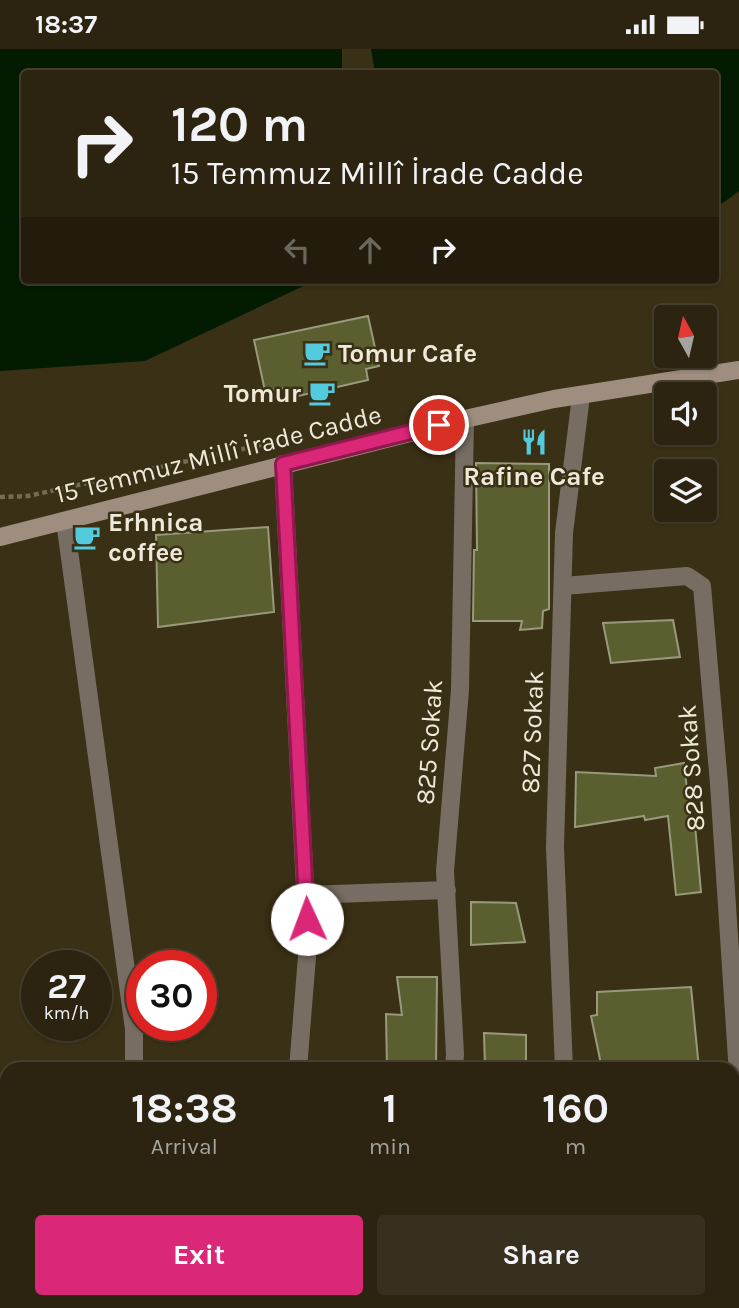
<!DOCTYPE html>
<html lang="en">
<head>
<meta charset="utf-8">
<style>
  body { margin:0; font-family:Karla,sans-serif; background:#38301e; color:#f1f3f6; height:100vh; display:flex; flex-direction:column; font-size:26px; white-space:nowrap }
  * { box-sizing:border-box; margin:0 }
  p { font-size:23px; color:#a6a49f }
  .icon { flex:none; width:38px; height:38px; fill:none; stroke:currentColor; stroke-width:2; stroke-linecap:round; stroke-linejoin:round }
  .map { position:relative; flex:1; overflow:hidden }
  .side { position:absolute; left:0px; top:1013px; width:740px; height:247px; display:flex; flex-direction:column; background:#2c2410; border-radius:21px 21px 0 0; box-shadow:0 2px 5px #0004,0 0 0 2px #484130 }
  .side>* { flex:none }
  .hud { position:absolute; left:21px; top:21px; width:698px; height:214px; border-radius:7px; box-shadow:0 2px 5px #0004,0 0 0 2px #484130; background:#2c2410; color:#f1f3f6; overflow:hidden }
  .needle { width:46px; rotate:352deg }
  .fabs { position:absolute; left:654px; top:256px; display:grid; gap:14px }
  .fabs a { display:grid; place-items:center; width:63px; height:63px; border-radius:7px; background:#2c2410; box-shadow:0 2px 5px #0004,0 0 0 2px #484130; font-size:35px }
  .speed { position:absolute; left:21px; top:901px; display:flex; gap:14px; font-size:35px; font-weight:700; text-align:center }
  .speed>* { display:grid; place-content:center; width:91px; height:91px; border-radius:50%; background:#2c2410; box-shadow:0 2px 5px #0004,0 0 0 2px #484130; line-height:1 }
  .speed small { font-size:18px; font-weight:400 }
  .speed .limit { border:10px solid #d22; background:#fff; color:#111 }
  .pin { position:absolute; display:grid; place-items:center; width:60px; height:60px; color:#fff; margin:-30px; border:4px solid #fff; border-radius:50%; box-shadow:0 2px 7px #0007 }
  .me { position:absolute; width:77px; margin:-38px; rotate:358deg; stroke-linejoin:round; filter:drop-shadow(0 0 5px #0008) }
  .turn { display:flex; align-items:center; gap:24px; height:147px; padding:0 35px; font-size:32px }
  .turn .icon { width:91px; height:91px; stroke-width:2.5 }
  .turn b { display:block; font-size:49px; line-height:60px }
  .lanes { display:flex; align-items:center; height:66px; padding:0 35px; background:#0003; justify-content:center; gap:35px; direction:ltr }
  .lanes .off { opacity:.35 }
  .eta { display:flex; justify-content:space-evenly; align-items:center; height:119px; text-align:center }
  .eta b { font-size:42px; font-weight:700; line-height:49px }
  .action { display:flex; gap:14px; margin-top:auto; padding:14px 35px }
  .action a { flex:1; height:80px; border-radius:7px; background:#db2777; color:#fff; font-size:28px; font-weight:700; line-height:80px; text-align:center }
  .action a+a { background:#38301e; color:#f1f3f6 }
  .status { display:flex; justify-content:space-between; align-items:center; height:49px; padding:0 35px; background:#2c2410; direction:ltr }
  .status svg { height:19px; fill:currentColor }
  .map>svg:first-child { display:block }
  .water { fill:#031b00 }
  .building { fill:#5b5f30; stroke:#979a7b; stroke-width:2 }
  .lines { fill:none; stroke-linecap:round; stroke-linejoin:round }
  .path { stroke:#746b54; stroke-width:4.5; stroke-dasharray:5 3.5; stroke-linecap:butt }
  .street { stroke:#776d63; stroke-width:18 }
  .secondary { stroke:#9f8e7f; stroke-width:18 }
  .route-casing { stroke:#8e194d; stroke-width:18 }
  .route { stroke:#db2777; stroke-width:12 }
  .labels { text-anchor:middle; stroke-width:5; stroke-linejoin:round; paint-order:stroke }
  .poi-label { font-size:26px; font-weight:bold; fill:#efe9d9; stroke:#3a3015; text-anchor:start }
  .street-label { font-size:26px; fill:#efe9d9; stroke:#3a3015 }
</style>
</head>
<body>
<div class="status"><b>18:37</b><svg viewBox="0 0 49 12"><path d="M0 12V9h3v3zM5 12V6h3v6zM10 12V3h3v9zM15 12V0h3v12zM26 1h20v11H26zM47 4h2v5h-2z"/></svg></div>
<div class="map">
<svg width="739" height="1259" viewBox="0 0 739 1259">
  <rect width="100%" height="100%" fill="#3a3015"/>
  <g class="water">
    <polygon points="0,0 342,0 342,24 24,24 24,231 316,231 145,312 0,322"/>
    <polygon points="371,0 739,0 739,142 716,159 716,24 375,24"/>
  </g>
  <g class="building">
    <polygon points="368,267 379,317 366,320 368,331 289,349 285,339 265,342 254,291"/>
    <polygon points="476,414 549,415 549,560 543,562 542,579 520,581 522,572 473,572 474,501 477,501"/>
    <polygon points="268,478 274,563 158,578 156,486"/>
    <polygon points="673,571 680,608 611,614 603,574"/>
    <polygon points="684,714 691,776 695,776 701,843 676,846 668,767 645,771 644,767 575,778 576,723 656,727 655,719"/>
    <polygon points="471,853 516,854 525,893 471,896"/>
    <polygon points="397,928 437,928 436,1020 387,1020 386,965 402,966"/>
    <polygon points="691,938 699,1020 602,1020 591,967 597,966 597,943"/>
    <polygon points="484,984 526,986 526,1020 485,1020"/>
  </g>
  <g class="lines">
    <polyline class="path" points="0,448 28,447 297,388"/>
    <g class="street">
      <polyline points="283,415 308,895 298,1020"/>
      <polyline points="65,472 134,980 134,1020"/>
      <polyline points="563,537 687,527 702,537 719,735 739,1040"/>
      <polyline points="306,846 447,841"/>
      <polyline points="454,1020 455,1005 445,822 460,641 465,370"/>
      <polyline points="564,1020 555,798 564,484 581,347"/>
      <polyline points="0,1062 7,1062"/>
      <polyline points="733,1246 739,1245"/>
      <polyline points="0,1251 7,1251"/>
      <polyline points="122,1253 132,1253"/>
      <polyline points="273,1253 273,1259"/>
      <polyline points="432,1259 433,1253"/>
      <polyline points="561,1259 562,1253"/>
    </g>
    <polyline class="secondary" points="0,488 465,370 554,350 739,321"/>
  </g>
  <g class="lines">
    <g class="route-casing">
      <polyline id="route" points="307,870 283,415 439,376"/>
    </g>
    <use href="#route" class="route"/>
  </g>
  <defs>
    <g id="cafe-bare" transform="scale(2.1)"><path d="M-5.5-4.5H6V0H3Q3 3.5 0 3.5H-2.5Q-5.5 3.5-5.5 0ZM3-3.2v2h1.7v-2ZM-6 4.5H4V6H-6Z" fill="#54cade" stroke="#3a3015" stroke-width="2.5" paint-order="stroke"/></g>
    <g id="restaurant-bare" transform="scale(2.1)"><path d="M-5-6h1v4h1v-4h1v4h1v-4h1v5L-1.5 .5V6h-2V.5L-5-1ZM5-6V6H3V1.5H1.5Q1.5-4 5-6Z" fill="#54cade" stroke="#3a3015" stroke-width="2.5" paint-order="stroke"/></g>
  </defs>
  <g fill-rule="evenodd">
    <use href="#cafe-bare" x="317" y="304"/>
    <use href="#cafe-bare" x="322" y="344"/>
    <use href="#restaurant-bare" x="534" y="393"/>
    <use href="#cafe-bare" x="87" y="488"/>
  </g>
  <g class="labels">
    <g class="poi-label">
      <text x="338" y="313">Tomur Cafe</text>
      <text x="301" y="353" text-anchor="end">Tomur</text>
      <text x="534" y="436" text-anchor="middle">Rafine Cafe</text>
      <text x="108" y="482">Erhnica<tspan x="108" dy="30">coffee</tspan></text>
    </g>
    <g class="street-label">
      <text transform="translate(218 405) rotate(-14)" y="9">15 Temmuz Millî İrade Cadde</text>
      <text transform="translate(532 683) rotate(-88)" y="9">827 Sokak</text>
      <text transform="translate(429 693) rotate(-86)" y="9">825 Sokak</text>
      <text transform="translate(691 719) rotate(-94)" y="9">828 Sokak</text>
    </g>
  </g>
</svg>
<div class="fabs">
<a><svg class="needle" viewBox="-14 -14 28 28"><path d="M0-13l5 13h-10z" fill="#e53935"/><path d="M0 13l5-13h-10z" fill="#a6a49f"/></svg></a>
<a><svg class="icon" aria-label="sound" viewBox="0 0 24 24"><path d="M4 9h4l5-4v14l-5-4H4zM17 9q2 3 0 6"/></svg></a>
<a><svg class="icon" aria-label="layers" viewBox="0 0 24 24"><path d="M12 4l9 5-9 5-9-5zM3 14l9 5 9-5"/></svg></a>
</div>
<div class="speed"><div>27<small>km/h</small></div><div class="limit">30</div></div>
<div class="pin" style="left:439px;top:376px;background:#d93025"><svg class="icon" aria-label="arrive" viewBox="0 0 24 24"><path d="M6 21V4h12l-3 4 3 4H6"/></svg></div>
<svg class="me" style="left:307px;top:870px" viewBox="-20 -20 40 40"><circle r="19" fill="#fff"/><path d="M0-13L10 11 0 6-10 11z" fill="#db2777"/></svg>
<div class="hud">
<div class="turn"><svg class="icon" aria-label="right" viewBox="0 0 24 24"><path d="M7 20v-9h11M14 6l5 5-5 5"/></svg><div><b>120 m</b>15 Temmuz Millî İrade Cadde</div></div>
<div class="lanes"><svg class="icon off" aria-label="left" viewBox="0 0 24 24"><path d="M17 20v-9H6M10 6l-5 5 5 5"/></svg><svg class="icon off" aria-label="ahead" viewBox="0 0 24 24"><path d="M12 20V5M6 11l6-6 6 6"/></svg><svg class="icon" aria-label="right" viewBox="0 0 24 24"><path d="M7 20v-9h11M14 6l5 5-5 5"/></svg></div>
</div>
<section class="side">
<div class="eta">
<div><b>18:38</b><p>Arrival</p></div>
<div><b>1</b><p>min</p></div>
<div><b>160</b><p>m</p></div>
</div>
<div class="action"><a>Exit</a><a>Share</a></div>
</section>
</div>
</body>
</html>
